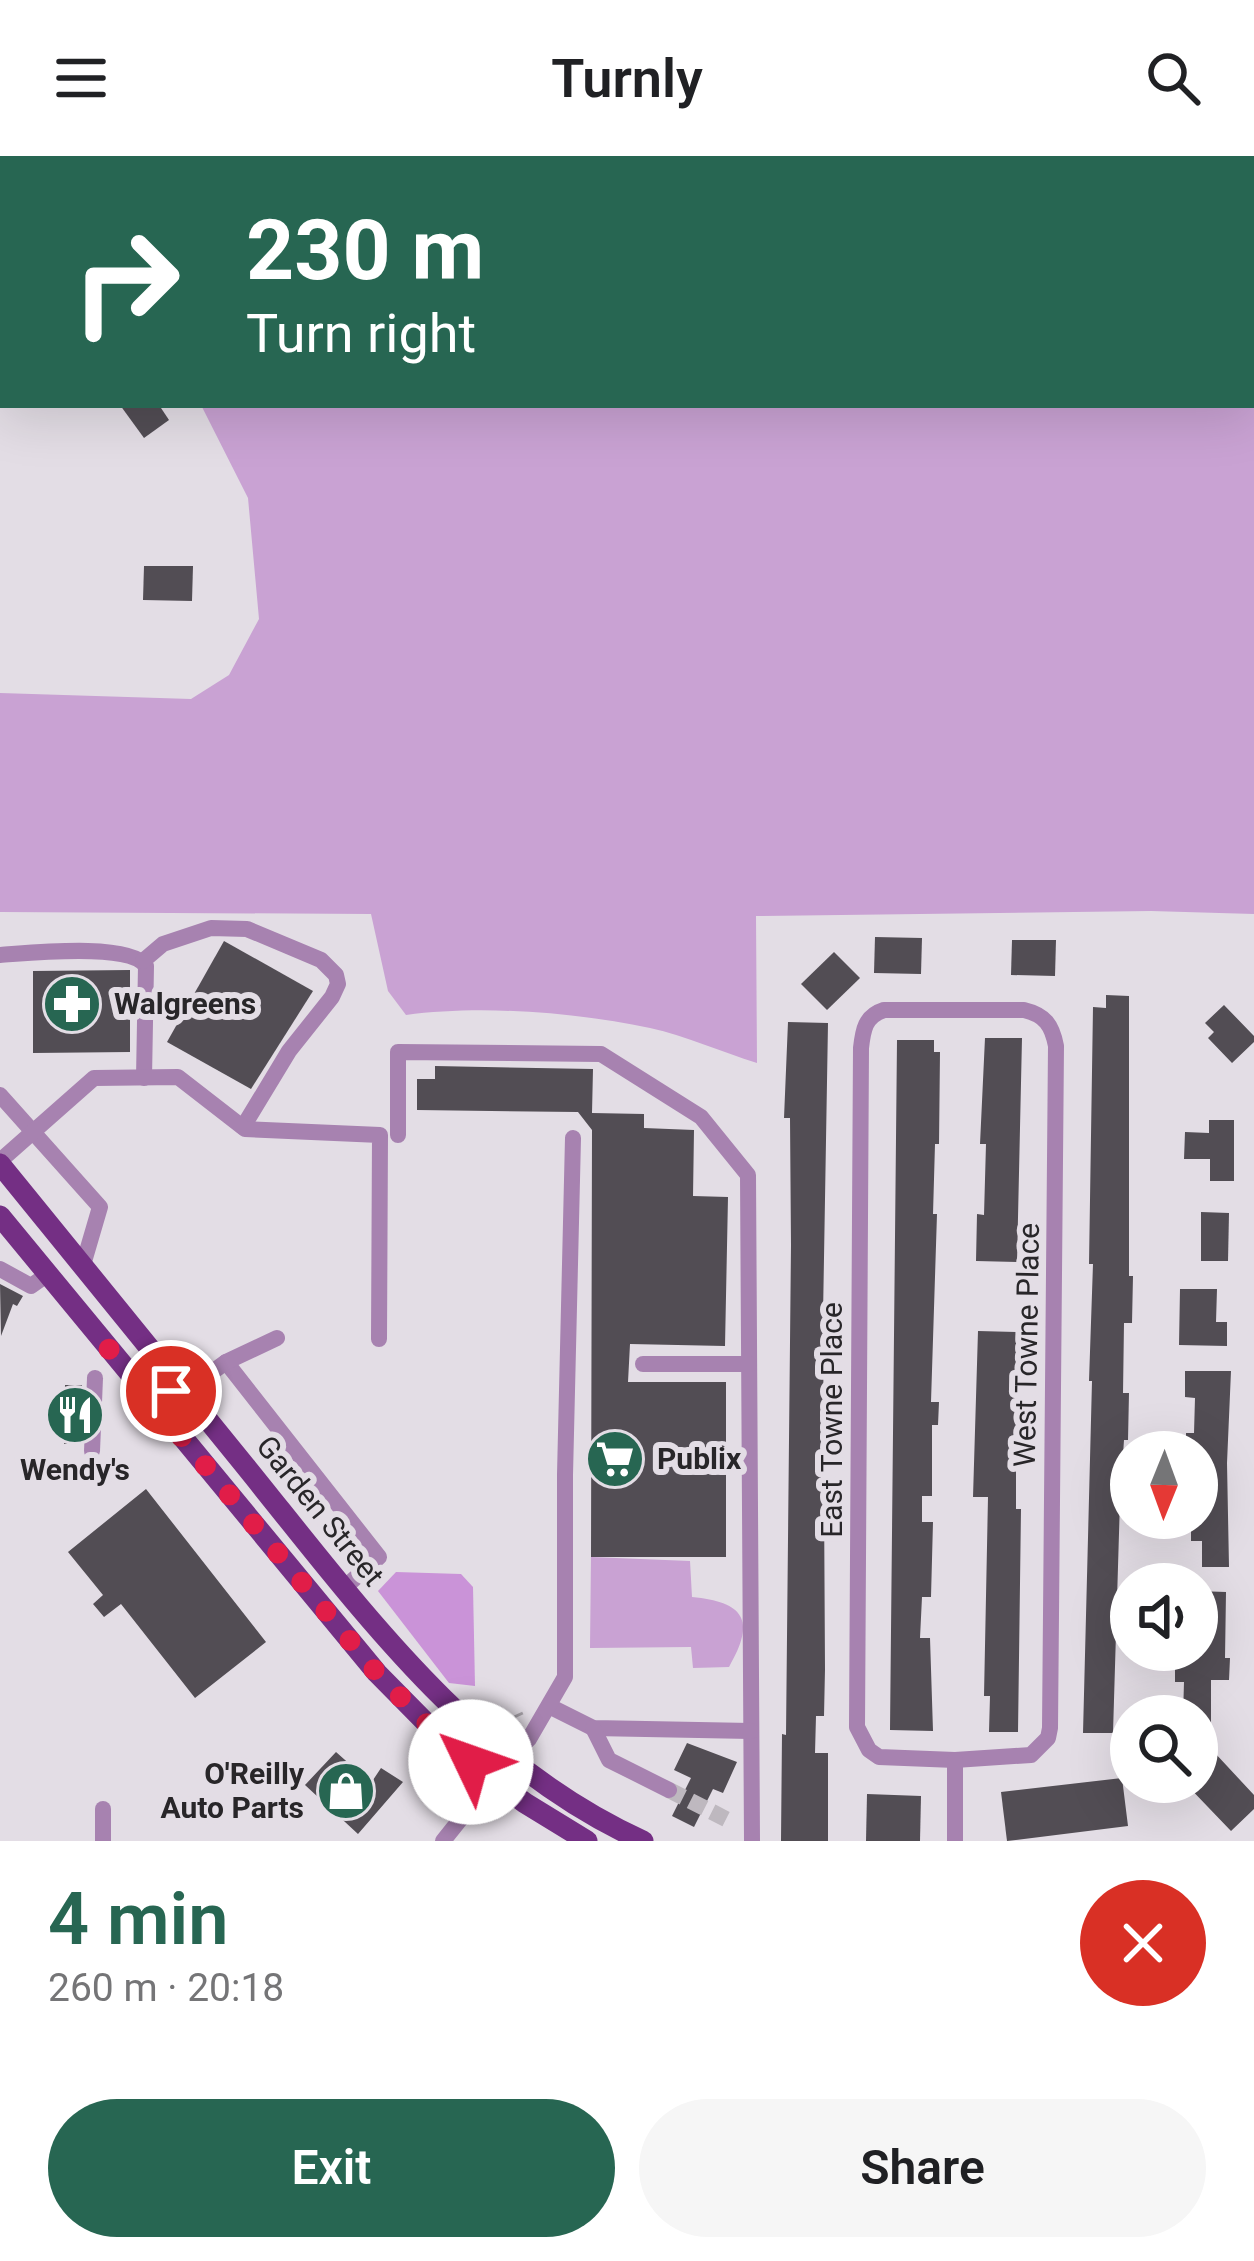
<!DOCTYPE html>
<html lang="en">
<head>
<meta charset="utf-8">
<style>
  body { margin:0; font-family:Roboto,sans-serif; background:#f6f6f6; color:#202124; height:100vh; display:flex; flex-direction:column; font-size:45px; white-space:nowrap }
  * { box-sizing:border-box; margin:0 }
  p { font-size:39px; color:#757577 }
  .icon { flex:none; width:66px; height:66px; fill:none; stroke:currentColor; stroke-width:2; stroke-linecap:round; stroke-linejoin:round }
  .map { position:relative; height:1685px; overflow:hidden }
  .drawer { display:flex; flex-direction:column; background:#fff; flex:1 }
  .drawer>* { flex:none }
  .banner { position:absolute; left:0px; top:0px; width:1254px; height:252px; box-shadow:0 12px 48px #0002; background:#276652; color:#fff; overflow:hidden }
  .needle { width:78px; rotate:181deg }
  .tools { position:absolute; left:1110px; top:1275px; display:grid; gap:24px }
  .tools a { display:grid; place-items:center; width:108px; height:108px; border-radius:50%; background:#fff; box-shadow:0 12px 48px #0002; font-size:60px }
  .pin { position:absolute; display:grid; place-items:center; width:102px; height:102px; color:#fff; margin:-51px; border:6px solid #fff; border-radius:50%; box-shadow:0 3px 12px #0007 }
  .me { position:absolute; width:132px; margin:-66px; rotate:312deg; stroke-linejoin:round; filter:drop-shadow(0 0 9px #0008) }
  .turn { display:flex; align-items:center; gap:42px; height:252px; padding:0 48px; font-size:54px }
  .turn .icon { width:156px; height:156px; stroke-width:2.5 }
  .turn b { display:block; font-size:84px; line-height:102px }
  .round { display:grid; place-items:center; flex:none; width:126px; height:126px; border-radius:63px; background:#f6f6f6 }
  .overview { display:flex; align-items:center; justify-content:space-between; height:204px; padding:0 48px }
  h1 { font-size:72px; font-weight:600; line-height:90px; color:#276652 }
  .action { display:flex; gap:24px; margin-top:auto; padding:24px 48px }
  .action a { flex:1; height:138px; border-radius:72px; background:#276652; color:#fff; font-size:48px; font-weight:600; line-height:138px; text-align:center }
  .action a+a { background:#f6f6f6; color:#202124 }
  header { display:flex; justify-content:space-between; align-items:center; height:156px; padding:0 48px; background:#fff; font-size:54px; font-weight:600 }
  .map>svg:first-child { display:block }
  .green { fill:#c9a2d3 }
  .forest { fill:#ca93d8 }
  .building { fill:#524d54 }
  .lines { fill:none; stroke-linecap:round; stroke-linejoin:round }
  .minor-tunnel { stroke:#beb8bf; stroke-width:16; stroke-dasharray:16 8; stroke-linecap:butt }
  .path { stroke:#a8a3aa; stroke-width:3; stroke-dasharray:9 6; stroke-linecap:butt }
  .minor { stroke:#a782b0; stroke-width:16 }
  .major { stroke:#742f84; stroke-width:21 }
  .route { stroke:#e11d48; stroke-width:21; stroke-dasharray:0 37.8 }
  .labels { text-anchor:middle; stroke-width:12; stroke-linejoin:round; paint-order:stroke }
  .poi-label { font-size:30px; font-weight:bold; fill:#282629; stroke:#e3dde5; text-anchor:start }
  .street-label { font-size:30px; fill:#282629; stroke:#e3dde5 }
</style>
</head>
<body>
<header><svg class="icon" aria-label="menu" viewBox="0 0 24 24"><path d="M4 6h16M4 12h16M4 18h16"/></svg>Turnly<svg class="icon" aria-label="search" viewBox="0 0 24 24"><circle cx="10" cy="10" r="6"/><path d="M15 15l6 6"/></svg></header>
<div class="map">
<svg width="1254" height="1685" viewBox="0 0 1254 1685">
  <rect width="100%" height="100%" fill="#e3dde5"/>
  <g class="green">
    <path d="M0,0H1254V758L1151,755L756,760L757,907C722,896 686,880 650,872C575,856 480,849 406,859L388,835L371,758L0,756V537L191,543L229,519L259,463L248,342L201,249H1251V3H3V194Z"/>
    <path d="M591,1401L690,1405L692,1441C743,1446 757,1463 729,1511L693,1512L691,1491L590,1492Z"/>
  </g>
  <polygon class="forest" points="396,1416 461,1418 473,1431 475,1530 449,1527 378,1435"/>
  <g class="building">
    <polygon points="120,249 159,249 169,264 144,282"/>
    <polygon points="144,410 193,410 192,445 143,444"/>
    <polygon points="875,781 922,782 921,818 874,817"/>
    <polygon points="1012,784 1056,784 1055,820 1011,819"/>
    <polygon points="224,785 313,835 251,933 167,886"/>
    <polygon points="834,796 860,822 827,854 801,828"/>
    <polygon points="130,814 130,896 33,897 33,815"/>
    <polygon points="1106,839 1129,840 1129,1120 1133,1120 1132,1167 1124,1167 1123,1237 1129,1237 1128,1284 1124,1284 1120,1344 1113,1577 1083,1577 1092,1225 1089,1225 1093,1108 1089,1108 1093,851 1106,852"/>
    <polygon points="1224,849 1254,880 1254,886 1232,907 1208,882 1214,876 1205,867"/>
    <polygon points="788,866 828,867 823,1160 825,1513 824,1560 816,1560 815,1597 828,1597 828,1685 781,1685 782,1578 786,1579 791,1089 790,962 784,962"/>
    <polygon points="985,882 1022,882 1017,1106 976,1105 977,1058 984,1059 986,988 980,988"/>
    <polygon points="897,884 934,884 934,896 940,896 939,988 935,988 933,1058 937,1058 931,1246 939,1246 938,1269 932,1269 932,1340 922,1340 922,1366 933,1366 931,1441 922,1441 920,1482 930,1482 933,1575 890,1574"/>
    <polygon points="435,910 593,913 592,957 644,958 644,972 694,974 693,1040 728,1041 725,1190 630,1188 628,1226 726,1226 726,1401 591,1401 592,974 578,956 417,954 417,923 435,923"/>
    <polygon points="1209,964 1234,964 1234,1025 1210,1025 1210,1003 1184,1003 1185,976 1209,977"/>
    <polygon points="1201,1056 1229,1057 1228,1105 1201,1105"/>
    <polygon points="0,1128 23,1140 17,1150 13,1148 1,1180"/>
    <polygon points="1180,1133 1217,1133 1216,1166 1227,1166 1227,1190 1179,1189"/>
    <polygon points="978,1175 1016,1176 1016,1353 1021,1353 1018,1576 989,1576 990,1540 984,1540 988,1341 973,1341"/>
    <polygon points="1185,1215 1231,1215 1227,1307 1229,1411 1202,1411 1202,1385 1191,1385 1191,1362 1197,1362 1197,1296 1186,1296 1186,1277 1194,1277 1195,1242 1185,1241"/>
    <polygon points="65,1229 82,1229 80,1288 64,1288"/>
    <polygon points="146,1333 266,1486 195,1542 121,1448 104,1461 93,1448 103,1439 68,1396"/>
    <polygon points="1197,1435 1226,1436 1225,1502 1230,1502 1229,1524 1211,1524 1211,1568 1197,1567 1197,1560 1183,1560 1184,1526 1175,1526 1175,1501 1197,1501"/>
    <polygon points="687,1587 737,1606 723,1637 713,1633 694,1671 672,1660 691,1622 674,1614"/>
    <polygon points="336,1596 371,1627 381,1612 403,1626 358,1678 305,1629"/>
    <polygon points="1214,1596 1254,1639 1254,1653 1231,1675 1184,1626 1197,1626 1197,1611"/>
    <polygon points="1122,1622 1128,1670 1007,1685 1001,1636"/>
    <polygon points="867,1638 921,1640 920,1685 866,1685"/>
  </g>
  <g class="lines">
    <polyline class="minor-tunnel" points="669,1634 728,1664"/>
    <polyline class="path" points="501,1567 525,1556"/>
    <g class="minor">
      <path d="M0,799C30,797 129,786 146,810L144,922"/>
      <polyline points="143,805 163,788 211,772 247,773 321,804 336,819 338,828 332,841 289,895 243,971"/>
      <path d="M884,854H1024C1045,859 1052,869 1056,890L1050,1572L1048,1582L1031,1599L955,1604L879,1601L869,1594L857,1571L861,892C863,874 865,860 884,854Z"/>
      <polyline points="0,939 100,1051 83,1109"/>
      <polyline points="398,979 398,896 601,898 701,961 748,1019 752,1685"/>
      <polyline points="0,1005 94,922 178,921 245,973 380,979 379,1183"/>
      <polyline points="0,1113 31,1130 48,1118"/>
      <polyline points="226,1206 379,1401 344,1432"/>
      <polyline points="643,1208 749,1208"/>
      <polyline points="185,1236 226,1206 277,1182"/>
      <polyline points="92,1295 95,1222"/>
      <polyline points="549,1550 593,1572 751,1575"/>
      <polyline points="593,1572 609,1604 669,1634"/>
      <polyline points="103,1685 103,1653"/>
      <polyline points="443,1685 510,1601 529,1583 565,1521 565,1319 573,982"/>
      <polyline points="955,1685 955,1604"/>
    </g>
    <g class="major">
      <path d="M0,1008C81,1107 162,1206 242,1306C358,1449 470,1607 643,1685"/>
      <polyline points="0,1060 377,1517 449,1590 525,1647 587,1685"/>
    </g>
  </g>
  <g class="lines">
    <polyline class="route" points="171,1235 149,1225 109,1193 376,1516 449,1590 471,1606"/>
  </g>
  <defs>
    <g id="pharmacy-disc" transform="scale(3)"><circle r="9.5" fill="#276652" stroke="#e3dde5"/><path d="M-2-6h4v4h4v4h-4v4h-4v-4h-4v-4h4Z" fill="#fff"/></g>
    <g id="restaurant-disc" transform="scale(3)"><circle r="9.5" fill="#276652" stroke="#e3dde5"/><path d="M-5-6h1v4h1v-4h1v4h1v-4h1v5L-1.5 .5V6h-2V.5L-5-1ZM5-6V6H3V1.5H1.5Q1.5-4 5-6Z" fill="#fff"/></g>
    <g id="supermarket-disc" transform="scale(3)"><circle r="9.5" fill="#276652" stroke="#e3dde5"/><path d="M-6-5.5h2.5l.6 2H6L4.5 2H-2.5L-4.4-4H-6ZM-1.5 3.2a1.3 1.3 0 1 0 .1 0ZM3 3.2a1.3 1.3 0 1 0 .1 0Z" fill="#fff"/></g>
    <g id="shop-disc" transform="scale(3)"><circle r="9.5" fill="#276652" stroke="#e3dde5"/><path d="M-5-2.5h2.3a2.7 3.5 0 0 1 5.4 0H5L5.5 6h-11ZM-1.5-2.5h3a1.5 2.3 0 0 0-3 0Z" fill="#fff"/></g>
  </defs>
  <g fill-rule="evenodd">
    <use href="#pharmacy-disc" x="72" y="848"/>
    <use href="#restaurant-disc" x="75" y="1259"/>
    <use href="#supermarket-disc" x="615" y="1303"/>
    <use href="#shop-disc" x="346" y="1635"/>
  </g>
  <g class="labels">
    <g class="poi-label">
      <text x="114" y="858">Walgreens</text>
      <text x="657" y="1313">Publix</text>
      <text x="75" y="1324" text-anchor="middle">Wendy's</text>
      <text x="304" y="1628" text-anchor="end">O'Reilly<tspan x="304" dy="34">Auto Parts</tspan></text>
    </g>
    <g class="street-label">
      <text transform="translate(1027 1189) rotate(-89)" y="10">West Towne Place</text>
      <text transform="translate(832 1264) rotate(-90)" y="10">East Towne Place</text>
      <text transform="translate(320 1355) rotate(51)" y="10">Garden Street</text>
    </g>
  </g>
</svg>
<div class="tools">
<a><svg class="needle" viewBox="-14 -14 28 28"><path d="M0-13l5 13h-10z" fill="#e53935"/><path d="M0 13l5-13h-10z" fill="#757577"/></svg></a>
<a><svg class="icon" aria-label="sound" viewBox="0 0 24 24"><path d="M4 9h4l5-4v14l-5-4H4zM17 9q2 3 0 6"/></svg></a>
<a><svg class="icon" aria-label="search" viewBox="0 0 24 24"><circle cx="10" cy="10" r="6"/><path d="M15 15l6 6"/></svg></a>
</div>
<div class="pin" style="left:171px;top:1235px;background:#d93025"><svg class="icon" aria-label="arrive" viewBox="0 0 24 24"><path d="M6 21V4h12l-3 4 3 4H6"/></svg></div>
<svg class="me" style="left:471px;top:1606px" viewBox="-20 -20 40 40"><circle r="19" fill="#fff"/><path d="M0-13L10 11 0 6-10 11z" fill="#e11d48"/></svg>
<div class="banner">
<div class="turn"><svg class="icon" aria-label="right" viewBox="0 0 24 24"><path d="M7 20v-9h11M14 6l5 5-5 5"/></svg><div><b>230 m</b>Turn right</div></div>
</div>
</div>
<section class="drawer">
<div class="overview"><div><h1>4 min</h1><p>260 m · 20:18</p></div><a class="round" style="background:#d93025;color:#fff"><svg class="icon" aria-label="close" viewBox="0 0 24 24"><path d="M6 6l12 12M18 6L6 18"/></svg></a></div>
<div class="action"><a>Exit</a><a>Share</a></div>
</section>
</body>
</html>
